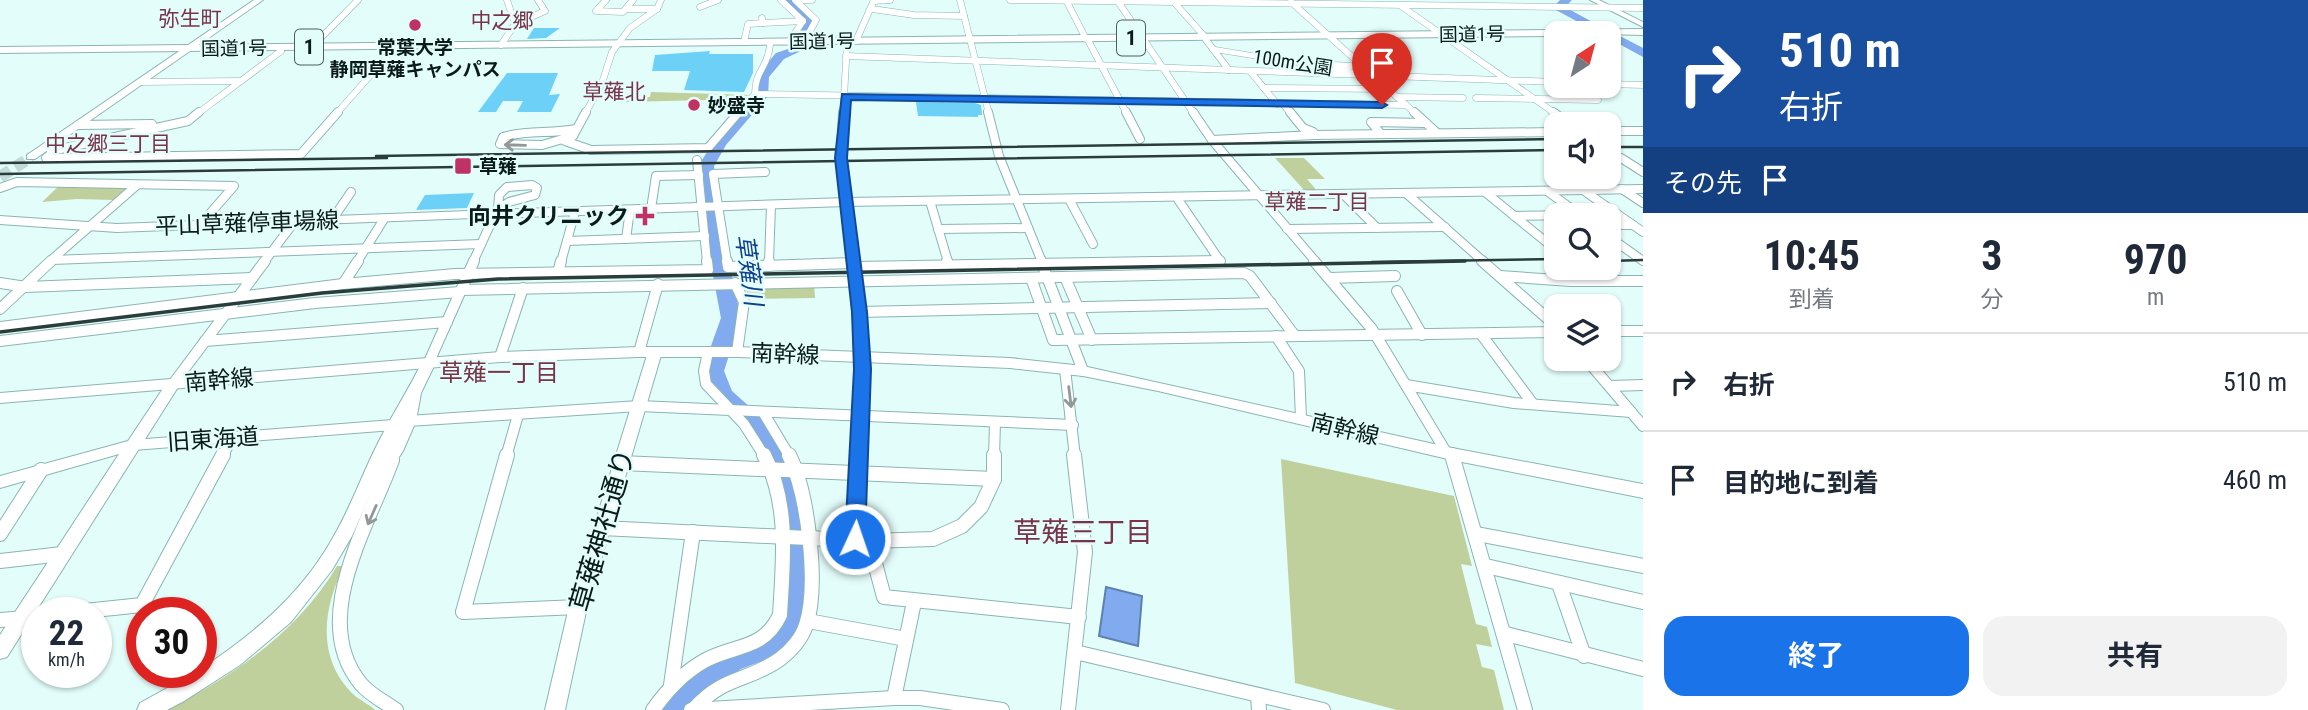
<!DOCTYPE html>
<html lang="ja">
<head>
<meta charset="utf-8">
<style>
  body { margin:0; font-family:"Roboto Condensed","Noto Sans JP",sans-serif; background:#f2f2f3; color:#1f2937; height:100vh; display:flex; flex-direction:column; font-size:26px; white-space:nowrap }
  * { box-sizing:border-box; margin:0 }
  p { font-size:23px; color:#747a83 }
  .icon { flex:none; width:38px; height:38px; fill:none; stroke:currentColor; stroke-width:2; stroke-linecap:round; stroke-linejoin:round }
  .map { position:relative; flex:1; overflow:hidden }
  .drawer { display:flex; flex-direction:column; background:#fff; width:665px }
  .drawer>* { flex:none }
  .guide { background:#1a4fa0; color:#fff; overflow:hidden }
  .needle { width:46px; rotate:36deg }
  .tools { position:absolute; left:1544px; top:21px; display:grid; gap:14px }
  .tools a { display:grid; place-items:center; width:77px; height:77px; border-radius:14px; background:#fff; box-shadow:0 2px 5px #0004; font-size:35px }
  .speed { position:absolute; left:21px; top:597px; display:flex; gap:14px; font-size:35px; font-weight:700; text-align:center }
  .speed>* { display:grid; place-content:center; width:91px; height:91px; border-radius:50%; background:#fff; box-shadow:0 2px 5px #0004; line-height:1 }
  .speed small { font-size:18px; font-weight:400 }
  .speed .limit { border:10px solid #d22; background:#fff; color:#111 }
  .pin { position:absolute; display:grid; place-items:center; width:60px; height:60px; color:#fff; margin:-72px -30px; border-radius:50% 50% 50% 0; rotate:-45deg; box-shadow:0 0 7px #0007 }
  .pin .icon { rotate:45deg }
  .me { position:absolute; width:77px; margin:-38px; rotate:3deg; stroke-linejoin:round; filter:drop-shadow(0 0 5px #0008) }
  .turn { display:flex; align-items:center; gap:24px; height:147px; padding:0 21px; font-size:32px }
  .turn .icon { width:91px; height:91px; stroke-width:2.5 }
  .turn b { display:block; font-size:49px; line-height:60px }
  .then { display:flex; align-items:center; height:66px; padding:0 21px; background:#0003; gap:14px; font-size:26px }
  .eta { display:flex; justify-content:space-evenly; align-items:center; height:119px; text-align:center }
  .eta b { font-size:42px; font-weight:700; line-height:49px }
  .button { display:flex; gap:14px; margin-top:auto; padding:14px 21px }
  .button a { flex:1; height:80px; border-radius:21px; background:#1a73e8; color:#fff; font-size:28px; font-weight:700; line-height:80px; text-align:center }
  .button a+a { background:#f2f2f3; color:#1f2937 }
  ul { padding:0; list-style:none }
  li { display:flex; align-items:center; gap:21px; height:98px; padding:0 21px; border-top:2px solid #e0e1e3 }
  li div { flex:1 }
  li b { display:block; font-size:26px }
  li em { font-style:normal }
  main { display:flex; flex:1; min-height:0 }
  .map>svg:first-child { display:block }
  .green { fill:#c0d09c }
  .water { fill:#81abee; stroke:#5d80ae; stroke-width:2 }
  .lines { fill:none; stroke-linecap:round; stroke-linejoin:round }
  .river { fill:#81abee; fill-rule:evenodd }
  .building { fill:#6dd1f7 }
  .secondary-tunnel { stroke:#c2dbd9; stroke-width:12; stroke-dasharray:12 6; stroke-linecap:butt }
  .pedestrian-casing { stroke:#8ab5b2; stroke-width:6 }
  .minor-far3-casing { stroke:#8ab5b2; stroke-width:7 }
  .minor-far2-casing { stroke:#8ab5b2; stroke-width:10 }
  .minor-far1-casing { stroke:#8ab5b2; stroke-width:12 }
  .minor-casing { stroke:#8ab5b2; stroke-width:16 }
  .tertiary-casing { stroke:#8ab5b2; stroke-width:2 }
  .secondary-casing { stroke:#8ab5b2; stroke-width:2 }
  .trunk-casing { stroke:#8ab5b2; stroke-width:2 }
  .pedestrian { stroke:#fff; stroke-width:5 }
  .minor-far3 { stroke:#fff; stroke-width:6 }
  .minor-far2 { stroke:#fff; stroke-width:8 }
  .minor-far1 { stroke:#fff; stroke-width:10 }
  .minor { stroke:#fff; stroke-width:14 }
  .tertiary { fill:#fff; fill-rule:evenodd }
  .secondary { fill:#fff; fill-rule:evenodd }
  .trunk { fill:#fff; fill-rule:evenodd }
  .rail-far1 { stroke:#2a3d3b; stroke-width:2.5 }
  .rail { stroke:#2a3d3b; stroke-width:3.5 }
  .oneway { stroke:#919898 }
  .route { fill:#1a73e8; stroke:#114b97; stroke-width:2 }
  .poi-dot { fill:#bf3266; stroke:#e3fdfb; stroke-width:2.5 }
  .labels { text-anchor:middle; stroke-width:5; stroke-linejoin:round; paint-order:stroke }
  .far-street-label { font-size:19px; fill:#0a1b1a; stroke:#e3fdfb }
  .far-poi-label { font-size:19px; font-weight:bold; fill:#0a1b1a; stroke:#e3fdfb; text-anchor:start }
  .far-quarter-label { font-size:21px; fill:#7a3449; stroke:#e3fdfb }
  .shield { fill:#e3fdfb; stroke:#4b5f5e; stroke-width:2 }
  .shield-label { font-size:21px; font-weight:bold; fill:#0a1b1a }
  .far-neighbourhood-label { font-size:21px; fill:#7a3449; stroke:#e3fdfb }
  .poi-label { font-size:23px; font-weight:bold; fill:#0a1b1a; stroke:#e3fdfb; text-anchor:end }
  .street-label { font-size:23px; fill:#0a1b1a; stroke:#e3fdfb }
  .water-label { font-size:24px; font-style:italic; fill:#10408d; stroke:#e3fdfb }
  .neighbourhood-label { font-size:24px; fill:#7a3449; stroke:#e3fdfb }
  .near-street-label { font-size:28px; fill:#0a1b1a; stroke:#e3fdfb }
  .near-neighbourhood-label { font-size:28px; fill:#7a3449; stroke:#e3fdfb }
</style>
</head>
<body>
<main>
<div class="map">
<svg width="1643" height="710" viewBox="0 0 1643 710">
  <rect width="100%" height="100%" fill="#e3fdfb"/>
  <g class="green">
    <polygon points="651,92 752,95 748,101 724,101 726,95 711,94 707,100 626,102 628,97 650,97"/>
    <polygon points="1275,158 1304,158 1325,179 1307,179 1318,192 1306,192"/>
    <polygon points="62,183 130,185 114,200 77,199 42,202"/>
    <polygon points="814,284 815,298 749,299 745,285"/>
    <polygon points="1281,459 1454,496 1472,566 1461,564 1476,624 1487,627 1492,647 1476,644 1482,667 1494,670 1504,710 1397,710 1295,683"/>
    <path d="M337,566H344C323,608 316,658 353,694C359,700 369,704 375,710H166C233,676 298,632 337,566Z"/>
  </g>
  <polygon class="water" points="1106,587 1142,596 1138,646 1099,636"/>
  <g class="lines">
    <g class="river">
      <path d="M783,0H794L815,19L803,50L784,59L769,77L768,96L726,145L714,166L723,234L741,318L724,371L732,391L762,418L788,455L808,509L809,620L793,649L741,669L713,687L690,710H653C665,686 695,663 719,651C742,640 767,641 781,618L782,509L767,462L746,428L714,399L702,371L721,318L705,234L698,166L715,140L754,95L758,74L776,53L791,48L803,20Z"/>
      <polygon points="1560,0 1572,0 1565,7 1607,30 1597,32 1554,9 1553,7"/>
      <polygon points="1612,36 1620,36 1643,48 1643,57 1612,40"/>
    </g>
  </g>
  <g class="building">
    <polygon points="534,28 560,28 546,38 527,39"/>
    <polygon points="710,51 709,54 753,54 753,73 744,92 684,90 690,71 652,71 655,55"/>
    <polygon points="507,73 558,73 549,95 560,94 551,112 517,112 523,101 503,101 496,112 478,112"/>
    <polygon points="916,102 975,103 981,105 982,115 978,115 978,117 918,116"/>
    <polygon points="474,193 467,208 416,210 425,195"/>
  </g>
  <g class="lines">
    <polyline class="secondary-tunnel" points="0,177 31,157"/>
    <g class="pedestrian-casing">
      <polyline id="pedestrian" points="1212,49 1359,73"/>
    </g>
    <g class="minor-far3-casing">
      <g id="minor-far3">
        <polyline points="507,0 515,24"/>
        <polyline points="606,0 596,11 623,12 633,0"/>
        <polyline points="781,0 803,21 789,42"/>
        <polyline points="795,0 816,20 804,42"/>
        <polyline points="801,0 812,0"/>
        <polyline points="960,0 989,114"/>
        <polyline points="1010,0 1643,8"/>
        <polyline points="1066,0 1086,39"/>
        <polyline points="1117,0 1194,114"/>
        <polyline points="1172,0 1205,37"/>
        <polyline points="874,1 890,0"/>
        <polyline points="1291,2 1416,114"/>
        <polyline points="1401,6 1556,114"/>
        <polyline points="700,7 718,0"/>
        <polyline points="626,9 657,9"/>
        <polyline points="872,9 914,15 964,16"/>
        <polyline points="763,23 803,21"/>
        <polyline points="1206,40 1229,70"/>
        <polyline points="744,42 748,24 763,23 762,18"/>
        <polyline points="1089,42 1127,114"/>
        <polyline points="501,45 515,24 545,11 538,0"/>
        <polyline points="308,51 358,0"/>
        <polyline points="846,56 1556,82"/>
        <polyline points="1307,63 1363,67"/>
        <polyline points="1250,71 1277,104"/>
        <polyline points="141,82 238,81"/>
        <polyline points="1608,84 1643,85"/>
        <polyline points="1264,88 1388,89"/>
        <polyline points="755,94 1406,105"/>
        <polyline points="1397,97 1463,98"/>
        <polyline points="1476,98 1598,100"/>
        <polyline points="1283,104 1291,114"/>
        <polyline points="197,114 281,51"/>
        <polyline points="336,114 393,50"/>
        <polyline points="585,114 602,83 612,52 630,28 657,9 661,0"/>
        <path d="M737,114L755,94C755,70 768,68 770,45"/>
        <polyline points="843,114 847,44 856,41 874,0"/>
      </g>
    </g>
    <g class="minor-far2-casing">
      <g id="minor-far2">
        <polyline points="843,112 841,158 853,262"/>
        <polyline points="988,112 999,156 1042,262"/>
        <polyline points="1126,112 1140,139"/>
        <polyline points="1193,112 1212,140 1316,262"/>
        <polyline points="1290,112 1303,128 1313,132"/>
        <polyline points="1414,112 1437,133"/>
        <polyline points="1553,112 1570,124"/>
        <polyline points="78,125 152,124"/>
        <path d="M576,129C552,134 526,130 503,137L500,144L542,145L573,136L586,112"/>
        <polyline points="1608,131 1643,131"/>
        <polyline points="1381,134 1371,122 1426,123"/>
        <polyline points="1212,140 1314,135 1556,132"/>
        <polyline points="565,141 591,150 708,148 739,112"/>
        <polyline points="58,149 46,158 301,154 338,112"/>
        <polyline points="51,151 188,121 199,112"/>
        <polyline points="1621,158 1643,172"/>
        <polyline points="697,160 707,262"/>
        <polygon points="532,185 537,188 535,195 509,202 498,209 499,195 507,187"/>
        <polyline points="0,188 17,182 234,186 200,225"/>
        <polyline points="1622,189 1643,203"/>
        <polyline points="1583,190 1643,232"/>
        <polyline points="1547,191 1579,214"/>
        <polyline points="1485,192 1556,250"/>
        <polyline points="1407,194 1484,262"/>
        <polyline points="1344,195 1377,228"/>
        <polyline points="1069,199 1093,244"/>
        <polyline points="930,201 948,262"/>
        <polyline points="651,209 656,176 699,175"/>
        <polyline points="1514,216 1579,215"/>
        <polyline points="332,220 351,192"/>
        <polyline points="1608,225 1633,225"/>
        <polyline points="938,229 1028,228"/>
        <polyline points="1287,229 1445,227"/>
        <polyline points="1608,236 1643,261"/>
        <polyline points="626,239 630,210"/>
        <polyline points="567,241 705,236"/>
        <polyline points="52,260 481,244"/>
        <polyline points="49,262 137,185"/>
        <polyline points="264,262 295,221"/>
        <polyline points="357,262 384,219"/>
        <polyline points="473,262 495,214 846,202 1643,189"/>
        <polyline points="561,262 575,212"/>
        <polyline points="727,262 713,174 765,172"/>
        <polyline points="769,262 771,205"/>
        <polyline points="1130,262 1220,261 1177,198"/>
      </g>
    </g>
    <g class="minor-far1-casing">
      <g id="minor-far1">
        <polyline points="358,261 343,284 455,274 708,270 707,261"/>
        <polyline points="727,261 728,267 853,263"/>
        <polyline points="853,261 862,369 858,457"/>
        <polyline points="947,261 949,266"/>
        <polyline points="1041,261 1083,371"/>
        <polyline points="1314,261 1372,329 1446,452"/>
        <polyline points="1482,261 1556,326"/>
        <polyline points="769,266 769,261"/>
        <polyline points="854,267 1220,261"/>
        <polyline points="558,273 561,261"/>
        <polyline points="1500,276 1571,281 1643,281"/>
        <polyline points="1065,277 1092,340"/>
        <polyline points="1031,278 1053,340 1556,332"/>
        <polyline points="1329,278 1395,276"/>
        <polyline points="0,283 26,287 252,278"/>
        <polyline points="735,283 744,302 737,352"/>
        <polyline points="461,290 1244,273 1250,276 1295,336"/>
        <polyline points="1397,291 1422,335"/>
        <polyline points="0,309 51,261"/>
        <polyline points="859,312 1271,303"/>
        <polyline points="0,327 343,284"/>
        <polyline points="1608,331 1643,331"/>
        <polyline points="1481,334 1533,404"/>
        <polyline points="1276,336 1299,371 1301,418"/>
        <polyline points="0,341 315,303 460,292"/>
        <polyline points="205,341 447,322"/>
        <polyline points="639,352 658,284"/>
        <polyline points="708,352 704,371 706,384 744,424 765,457"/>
        <polyline points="500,357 523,288"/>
        <polyline points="1586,359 1643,426"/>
        <polyline points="429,362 474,261"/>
        <polyline points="1065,369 1075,457"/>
        <polyline points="173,384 265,261"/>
        <polyline points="1406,385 1514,403 1631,412"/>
        <polyline points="1610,386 1643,385"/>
        <polyline points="763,412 790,457"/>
        <polyline points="408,421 639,406 1073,425"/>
        <polyline points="133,445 393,425"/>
        <polyline points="1452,454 1453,457"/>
        <polyline points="222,457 232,438"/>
        <polyline points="506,457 518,415"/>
        <polyline points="994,457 995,422"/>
      </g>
    </g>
    <g class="minor-casing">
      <g id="minor">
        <polyline points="507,455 463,612 578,607"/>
        <polyline points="1452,455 1525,710"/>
        <path d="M392,460C368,526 308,620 361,684C370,695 385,702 396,710"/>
        <polyline points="621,463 994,479"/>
        <polyline points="602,528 869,541 933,539 962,526 981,507 994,479 994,455"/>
        <polyline points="0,534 41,470"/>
        <polyline points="1477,534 1643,566"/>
        <polyline points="855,539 858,455"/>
        <polyline points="869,541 884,597 1079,617"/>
        <polyline points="0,561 62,554"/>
        <polyline points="1486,566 1643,602"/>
        <polyline points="1559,584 1584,656"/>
        <polyline points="75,612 142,605 223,455"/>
        <polyline points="0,620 37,617"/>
        <polyline points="808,621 906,639"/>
        <polyline points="1506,634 1643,669"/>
        <polyline points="1075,652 1323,710"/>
        <polyline points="671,685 693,532"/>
        <polyline points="1258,695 1259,710"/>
        <polyline points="894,698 914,602"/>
        <path d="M653,710C667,690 683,673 704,661C734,644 763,651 780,615C783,561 790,505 764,455"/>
        <polyline points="691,710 894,698 920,698 1002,710"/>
        <path d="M693,710C724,675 748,682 780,659C791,651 802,638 806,625C819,585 808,493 789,455"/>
        <polyline points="1068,710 1085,552 1074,455"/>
      </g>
    </g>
    <g class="tertiary-casing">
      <g id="tertiary">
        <polygon points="1590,0 1599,0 1643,22 1643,27"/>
        <polygon points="655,348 662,352 587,607 565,710 545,710 569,607 648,352"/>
        <path d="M429,358L436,362L421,393L416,421L403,451L381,485L374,487L352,536L332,570L291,622L240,665L184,701L167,710H137L140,703L196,672H201V669C255,633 304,592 335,534C351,506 362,475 376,447C390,418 408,391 422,362Z"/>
        <polygon points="173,379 180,384 7,657 0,659 0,635 119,454 0,488 0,476 128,441 168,381"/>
      </g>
    </g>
    <g class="secondary-casing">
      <g id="secondary">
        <polygon points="254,0 263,0 35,159 27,159 27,155"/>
        <polygon points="495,210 501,214 499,217 117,232 0,224 0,216 117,224"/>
        <polygon points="639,347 737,347 1010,358 1083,366 1452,448 1643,484 1643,498 1452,460 1158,391 1083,376 1010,368 737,357 639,357 500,362 0,403 0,393 500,352"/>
      </g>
    </g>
    <g class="trunk-casing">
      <polygon id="trunk" points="1643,29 1643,35 1556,33 1556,36 0,53 0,47"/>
    </g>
    <use href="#pedestrian" class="pedestrian"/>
    <use href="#minor-far3" class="minor-far3"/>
    <use href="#minor-far2" class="minor-far2"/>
    <use href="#minor-far1" class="minor-far1"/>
    <use href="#minor" class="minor"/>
    <use href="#tertiary" class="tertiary"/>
    <use href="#secondary" class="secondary"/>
    <use href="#trunk" class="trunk"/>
    <g class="rail-far1">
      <polyline points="1608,147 1643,147"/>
      <polyline points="376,156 1556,139"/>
      <polyline points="0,163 387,158"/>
      <polyline points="0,174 1556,150"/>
      <polyline points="1608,261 1643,260"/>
      <polyline points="1372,262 1556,259"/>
    </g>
    <g class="rail">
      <polyline points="1608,261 1618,261"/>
      <polyline points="0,332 322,293 498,279 1465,261"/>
    </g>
  </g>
  <defs><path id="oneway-shaft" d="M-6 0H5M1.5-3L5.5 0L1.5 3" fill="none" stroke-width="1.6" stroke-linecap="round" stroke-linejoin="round" transform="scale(1.75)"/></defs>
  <g class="oneway">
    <use href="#oneway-shaft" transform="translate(515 145) rotate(-178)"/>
    <use href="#oneway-shaft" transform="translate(1070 397) rotate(83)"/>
    <use href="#oneway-shaft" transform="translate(372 515) rotate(114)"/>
  </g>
  <polygon class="route" points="842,94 1382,102 1387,105 1382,108 851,100 847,158 867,312 871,369 865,539 862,544 855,546 848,544 845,539 854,369 852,312 835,158"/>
  <g class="poi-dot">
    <circle cx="415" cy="25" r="7"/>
    <circle cx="694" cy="105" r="7"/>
    <rect x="454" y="157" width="18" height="18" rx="3.5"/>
    <path d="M641.5 205.5h7v7h7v7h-7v7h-7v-7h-7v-7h7z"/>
  </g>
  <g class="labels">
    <g class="far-street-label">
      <text transform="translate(1472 34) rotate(-1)" y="7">国道1号</text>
      <text transform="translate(822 41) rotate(-1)" y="7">国道1号</text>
      <text transform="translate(234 48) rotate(-1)" y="7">国道1号</text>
      <text transform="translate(1293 62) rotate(9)" y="7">100m公園</text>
    </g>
    <g class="far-poi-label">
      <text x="415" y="54" text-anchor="middle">常葉大学<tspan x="415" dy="22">静岡草薙キャンパス</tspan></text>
      <text x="708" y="112">妙盛寺</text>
      <text x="479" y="173">草薙</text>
    </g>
    <g class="far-quarter-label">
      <text x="190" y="26">弥生町</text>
      <text x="502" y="28">中之郷</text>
      <text x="614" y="99">草薙北</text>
    </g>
    <g class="shield">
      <rect x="1117" y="20.5" width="28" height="35" rx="5"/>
      <rect x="295" y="29.5" width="28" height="35" rx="5"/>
    </g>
    <g class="shield-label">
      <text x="1131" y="45">1</text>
      <text x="309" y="54">1</text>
    </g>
    <g class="far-neighbourhood-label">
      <text x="108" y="151">中之郷三丁目</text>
      <text x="1317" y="209">草薙二丁目</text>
    </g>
    <g class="poi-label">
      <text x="629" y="224">向井クリニック</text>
    </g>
    <g class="street-label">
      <text transform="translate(247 223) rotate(-2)" y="8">平山草薙停車場線</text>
      <text transform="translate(785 354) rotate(2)" y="8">南幹線</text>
      <text transform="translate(219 380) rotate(-5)" y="8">南幹線</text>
      <text transform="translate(1345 429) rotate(13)" y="8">南幹線</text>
      <text transform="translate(213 439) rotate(-4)" y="8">旧東海道</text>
    </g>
    <g class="water-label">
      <text transform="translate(749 270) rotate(82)" y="8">草薙川</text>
    </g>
    <g class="neighbourhood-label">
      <text x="499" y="381">草薙一丁目</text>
    </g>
    <g class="near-street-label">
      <text transform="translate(602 530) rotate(-74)" y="10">草薙神社通り</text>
    </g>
    <g class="near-neighbourhood-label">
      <text x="1083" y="542">草薙三丁目</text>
    </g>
  </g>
</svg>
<div class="tools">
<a><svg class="needle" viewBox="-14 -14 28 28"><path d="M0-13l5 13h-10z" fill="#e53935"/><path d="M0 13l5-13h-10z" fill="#747a83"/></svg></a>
<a><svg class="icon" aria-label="sound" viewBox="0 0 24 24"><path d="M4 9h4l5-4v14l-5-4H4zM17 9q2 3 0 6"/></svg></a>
<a><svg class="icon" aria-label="search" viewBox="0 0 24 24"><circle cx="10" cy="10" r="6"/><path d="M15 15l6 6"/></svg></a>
<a><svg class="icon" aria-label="layers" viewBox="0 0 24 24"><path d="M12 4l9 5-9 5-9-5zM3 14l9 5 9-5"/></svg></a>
</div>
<div class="speed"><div>22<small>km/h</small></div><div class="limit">30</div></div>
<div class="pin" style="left:1382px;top:105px;background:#d93025"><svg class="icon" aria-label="arrive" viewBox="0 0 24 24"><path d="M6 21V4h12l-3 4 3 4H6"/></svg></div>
<svg class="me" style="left:855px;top:539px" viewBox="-20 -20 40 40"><circle r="17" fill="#1a73e8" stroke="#fff" stroke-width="3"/><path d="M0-11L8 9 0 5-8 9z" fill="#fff"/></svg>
</div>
<section class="drawer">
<div class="guide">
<div class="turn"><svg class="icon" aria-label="right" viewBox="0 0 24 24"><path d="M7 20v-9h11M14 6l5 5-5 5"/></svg><div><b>510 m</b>右折</div></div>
<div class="then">その先<svg class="icon" aria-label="arrive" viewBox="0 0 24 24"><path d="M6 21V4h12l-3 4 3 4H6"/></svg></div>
</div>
<div class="eta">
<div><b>10:45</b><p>到着</p></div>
<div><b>3</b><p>分</p></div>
<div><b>970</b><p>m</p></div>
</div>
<ul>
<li><svg class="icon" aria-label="right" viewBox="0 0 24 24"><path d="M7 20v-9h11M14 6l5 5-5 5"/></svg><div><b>右折</b></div><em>510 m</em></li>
<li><svg class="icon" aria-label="arrive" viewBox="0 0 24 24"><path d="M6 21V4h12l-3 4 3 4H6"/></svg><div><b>目的地に到着</b></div><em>460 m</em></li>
</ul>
<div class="button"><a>終了</a><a>共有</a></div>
</section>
</main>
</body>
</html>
